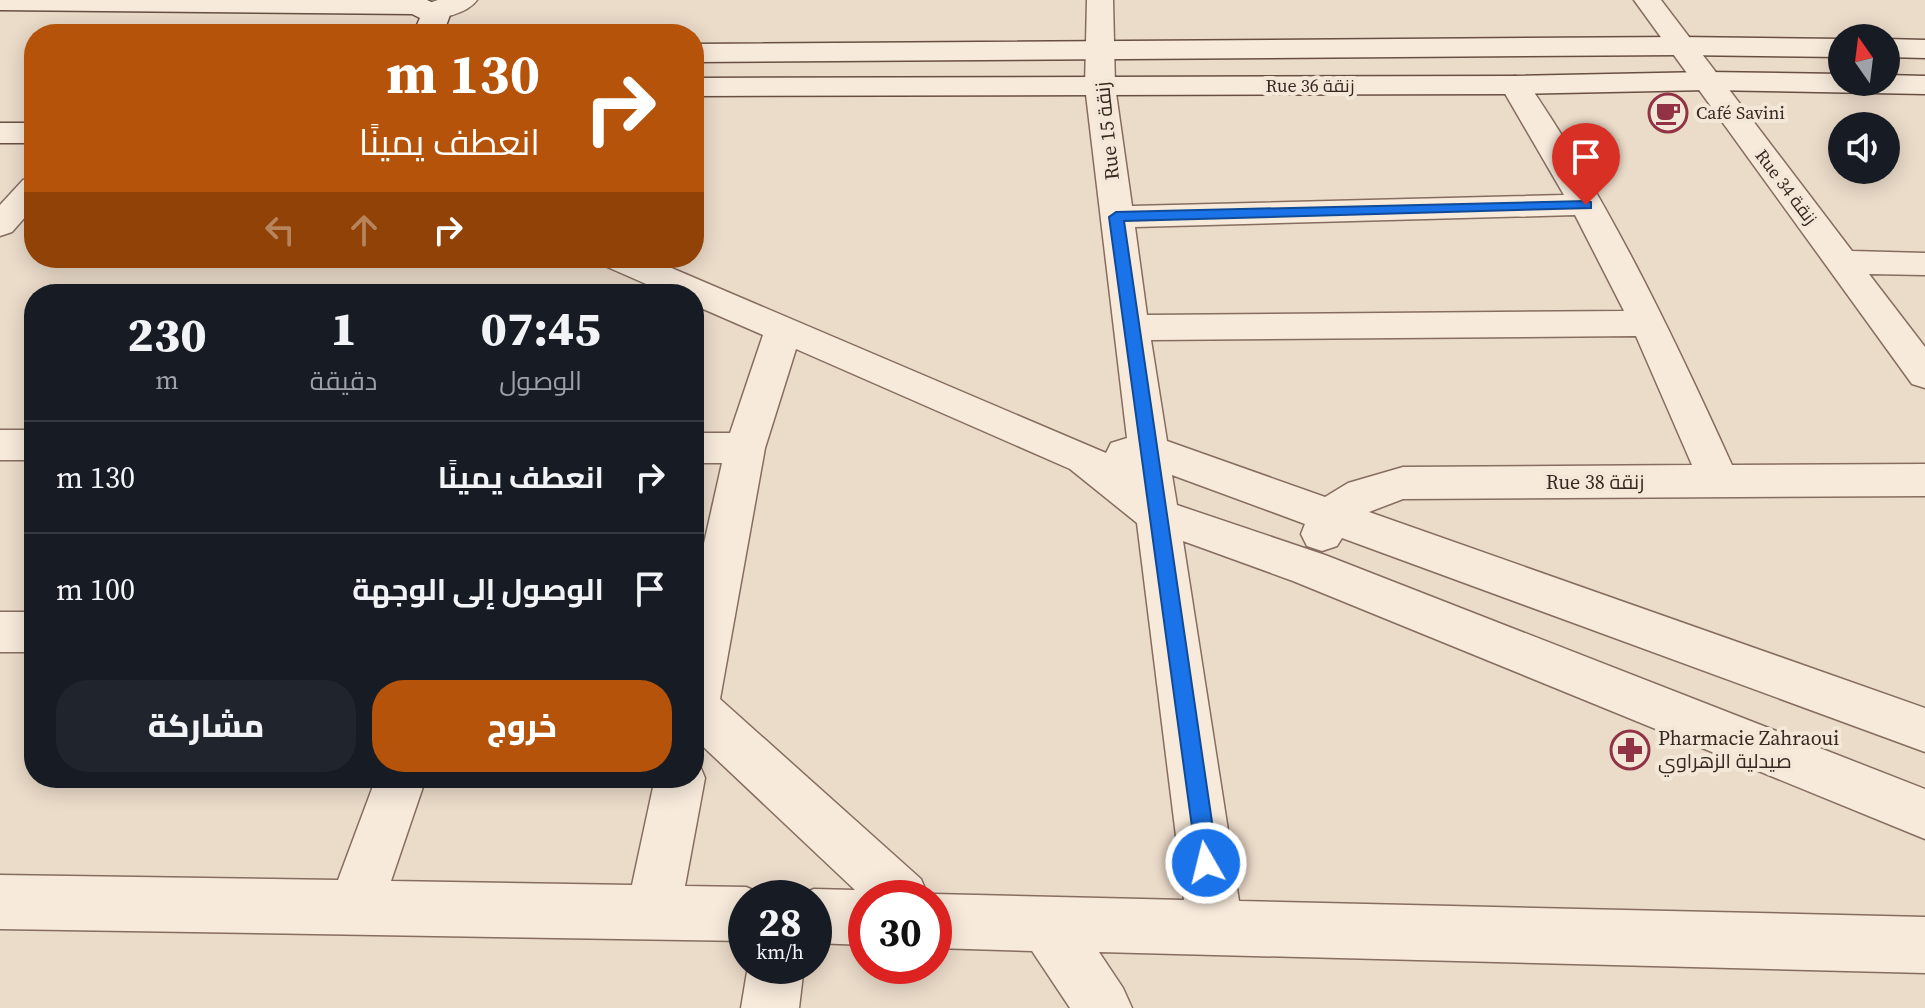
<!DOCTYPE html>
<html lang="ar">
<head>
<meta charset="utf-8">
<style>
  body { margin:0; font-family:"Source Serif 4",Cairo,serif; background:#20242c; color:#f1f3f6; direction:rtl; height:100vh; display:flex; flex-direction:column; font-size:30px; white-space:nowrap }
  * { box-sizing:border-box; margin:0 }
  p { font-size:26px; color:#9ea1a6 }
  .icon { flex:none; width:44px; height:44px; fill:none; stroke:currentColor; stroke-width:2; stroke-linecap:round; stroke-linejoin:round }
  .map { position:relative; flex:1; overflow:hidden; direction:ltr }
  .sheet { position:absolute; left:24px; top:284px; width:680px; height:504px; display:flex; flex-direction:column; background:#171b24; border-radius:32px; box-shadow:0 4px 20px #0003; direction:rtl }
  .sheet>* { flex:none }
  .banner { position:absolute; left:24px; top:24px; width:680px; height:244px; border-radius:32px; box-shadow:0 4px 20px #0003; direction:rtl; background:#b45309; color:#fff; overflow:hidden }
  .needle { width:52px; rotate:346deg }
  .buttons { position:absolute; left:1828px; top:24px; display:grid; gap:16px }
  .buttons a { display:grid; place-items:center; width:72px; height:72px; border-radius:50%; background:#171b24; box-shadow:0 4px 20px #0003; font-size:40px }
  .speed { position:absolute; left:728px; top:880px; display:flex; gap:16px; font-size:40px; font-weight:700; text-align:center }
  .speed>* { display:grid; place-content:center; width:104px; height:104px; border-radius:50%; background:#171b24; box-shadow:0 4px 20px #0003; line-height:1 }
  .speed small { font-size:20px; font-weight:400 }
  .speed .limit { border:12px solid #d22; background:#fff; color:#111 }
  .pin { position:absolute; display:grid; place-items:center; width:68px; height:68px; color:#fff; margin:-82px -34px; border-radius:50% 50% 50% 0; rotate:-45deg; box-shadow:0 0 8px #0007 }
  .pin .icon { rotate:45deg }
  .me { position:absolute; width:88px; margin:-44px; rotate:352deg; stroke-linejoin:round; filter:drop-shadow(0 0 6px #0008) }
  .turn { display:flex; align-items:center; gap:28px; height:168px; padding:0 32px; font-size:36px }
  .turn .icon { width:104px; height:104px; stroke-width:2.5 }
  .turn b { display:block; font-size:56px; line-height:68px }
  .lanes { display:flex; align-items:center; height:76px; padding:0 32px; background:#0003; justify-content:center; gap:40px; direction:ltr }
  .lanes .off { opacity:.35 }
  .eta { display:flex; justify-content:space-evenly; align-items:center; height:136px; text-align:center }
  .eta b { font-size:48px; font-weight:800; line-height:56px }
  .button { display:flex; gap:16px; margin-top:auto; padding:16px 32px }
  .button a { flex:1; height:92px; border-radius:32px; background:#b45309; color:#fff; font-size:32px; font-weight:800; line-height:92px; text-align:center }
  .button a+a { background:#20242c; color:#f1f3f6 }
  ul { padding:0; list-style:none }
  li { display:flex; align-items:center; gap:24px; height:112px; padding:0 32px; border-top:2px solid #363941 }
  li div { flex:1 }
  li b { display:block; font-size:30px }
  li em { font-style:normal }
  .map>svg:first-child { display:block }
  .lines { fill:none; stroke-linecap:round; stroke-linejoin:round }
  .street-casing { stroke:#866d5f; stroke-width:3 }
  .secondary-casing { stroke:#684f42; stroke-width:3 }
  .street { fill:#f7eadb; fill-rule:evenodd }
  .secondary { fill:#f7eadb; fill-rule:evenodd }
  .route { fill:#1a73e8; stroke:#114b97; stroke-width:2 }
  .labels { text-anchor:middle; stroke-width:8; stroke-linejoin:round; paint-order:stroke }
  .far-street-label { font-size:18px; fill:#382821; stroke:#f3e7d8 }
  .far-poi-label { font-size:18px; fill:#382821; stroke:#f3e7d8; text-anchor:start }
  .street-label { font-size:20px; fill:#382821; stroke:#f3e7d8 }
  .poi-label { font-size:20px; fill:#382821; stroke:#f3e7d8; text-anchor:start }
</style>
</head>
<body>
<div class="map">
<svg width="1925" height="1008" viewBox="0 0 1925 1008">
  <rect width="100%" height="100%" fill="#ebdbc9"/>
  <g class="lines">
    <g class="street-casing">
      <g id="street">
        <path d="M438,0H477C468,13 439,21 423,17L420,11L423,5Z"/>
        <path d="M1087,0H1113L1115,86L1132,206L1564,195L1500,85L1505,79L1515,76L1525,79C1608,199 1672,333 1732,465L1925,464V496L1403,499L1369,512L1925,708V752L1342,538L1337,546L1322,551L1307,546L1301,534L1305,524L1172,475L1177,505L1325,555L1925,789V839L1293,581L1183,541L1239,901L1925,917V973L1099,952L1123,988L1132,1008H1070L1032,951L934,948V898H866V945L814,943V898L795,897L814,889L855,890L694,738V588L722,463H694V433H730L763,335L694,305V294H669L605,266L600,258H648L1106,453L1111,443L1127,438L1085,86ZM1575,215L1624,311L1147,315L1135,227ZM1636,336L1692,465L1403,467L1348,483L1325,497L1167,441L1151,340ZM796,349L1070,469L1137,523L1184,900L934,894L928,896L921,879L720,699L765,448Z"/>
        <polygon points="1634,0 1661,0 1852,251 1925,253 1925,275 1869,274 1925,347 1925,388 1912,384"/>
        <polygon points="34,177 34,207 12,232 0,236 0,205 23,180"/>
        <rect x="0" y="430" width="34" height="30"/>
        <rect x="0" y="612" width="34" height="40"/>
        <polygon points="694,760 698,761 705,778 685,886 746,887 765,895 767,898 746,898 746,941 0,929 0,875 338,880 376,778 426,778 391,881 632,885 655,778 694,778"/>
        <polygon points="748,966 804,966 799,1008 741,1008"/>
      </g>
    </g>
    <g class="secondary-casing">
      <g id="secondary">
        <polygon points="0,0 427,0 446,9 450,15 443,34 413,34 420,18 412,14 0,10"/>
        <polygon points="1680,37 1842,39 1842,57 1680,55 694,62 694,44"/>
        <polygon points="1886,39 1925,40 1925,58 1886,57"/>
        <polygon points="1707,72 1842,74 1842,82 1886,82 1886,75 1925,76 1925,94 1707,90 1515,94 694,96 694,78 1515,76"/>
        <rect x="0" y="123" width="34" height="20"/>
      </g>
    </g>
    <use href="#street" class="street"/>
    <use href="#secondary" class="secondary"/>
  </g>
  <polygon class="route" points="1586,201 1591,202 1591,208 1124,221 1218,863 1215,871 1206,875 1198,871 1109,217 1116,212"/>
  <defs>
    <g id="cafe-ring" transform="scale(2)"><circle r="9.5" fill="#f3e7d8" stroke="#913344" stroke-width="1.5"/><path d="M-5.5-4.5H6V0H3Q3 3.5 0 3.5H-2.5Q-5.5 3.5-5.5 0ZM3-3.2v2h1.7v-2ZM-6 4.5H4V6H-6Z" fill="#913344"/></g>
    <g id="pharmacy-ring" transform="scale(2)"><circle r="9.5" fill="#f3e7d8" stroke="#913344" stroke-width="1.5"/><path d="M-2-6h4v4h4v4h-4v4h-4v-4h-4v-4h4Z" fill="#913344"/></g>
  </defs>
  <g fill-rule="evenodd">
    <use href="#cafe-ring" x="1668" y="113"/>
    <use href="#pharmacy-ring" x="1630" y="750"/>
  </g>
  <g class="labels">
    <g class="far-street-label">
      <text x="1310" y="92">Rue 36 زنقة</text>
      <text transform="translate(1786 187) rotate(53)" y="6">Rue 34 زنقة</text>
    </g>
    <g class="far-poi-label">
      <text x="1696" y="119">Café Savini</text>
    </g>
    <g class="street-label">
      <text transform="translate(1107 131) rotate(-96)" y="7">Rue 15 زنقة</text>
      <text x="1595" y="489">Rue 38 زنقة</text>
    </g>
    <g class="poi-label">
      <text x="1658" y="745">Pharmacie Zahraoui<tspan x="1658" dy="23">صيدلية الزهراوي</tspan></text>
    </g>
  </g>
</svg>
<div class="buttons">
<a><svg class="needle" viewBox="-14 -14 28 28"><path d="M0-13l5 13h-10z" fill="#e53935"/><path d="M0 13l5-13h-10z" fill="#9ea1a6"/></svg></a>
<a><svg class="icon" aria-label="sound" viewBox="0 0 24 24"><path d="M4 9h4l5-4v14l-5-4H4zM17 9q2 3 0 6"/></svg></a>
</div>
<div class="speed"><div>28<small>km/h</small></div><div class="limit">30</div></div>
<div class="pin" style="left:1586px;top:205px;background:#d93025"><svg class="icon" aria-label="arrive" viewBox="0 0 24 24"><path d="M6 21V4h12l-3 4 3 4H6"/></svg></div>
<svg class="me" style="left:1206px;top:863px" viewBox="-20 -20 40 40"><circle r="17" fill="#1a73e8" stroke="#fff" stroke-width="3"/><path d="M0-11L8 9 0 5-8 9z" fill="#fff"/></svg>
<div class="banner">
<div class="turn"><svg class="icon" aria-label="right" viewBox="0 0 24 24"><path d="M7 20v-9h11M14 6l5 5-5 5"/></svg><div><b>130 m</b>انعطف يمينًا</div></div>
<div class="lanes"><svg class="icon off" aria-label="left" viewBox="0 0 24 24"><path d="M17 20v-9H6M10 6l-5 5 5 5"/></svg><svg class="icon off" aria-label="ahead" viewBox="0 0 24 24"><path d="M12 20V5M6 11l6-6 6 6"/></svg><svg class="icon" aria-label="right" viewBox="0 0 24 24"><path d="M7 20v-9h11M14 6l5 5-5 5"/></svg></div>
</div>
<section class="sheet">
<div class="eta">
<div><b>07:45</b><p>الوصول</p></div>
<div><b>1</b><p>دقيقة</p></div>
<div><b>230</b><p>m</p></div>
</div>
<ul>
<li><svg class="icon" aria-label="right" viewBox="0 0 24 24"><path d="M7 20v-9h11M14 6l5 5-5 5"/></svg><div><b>انعطف يمينًا</b></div><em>130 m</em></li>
<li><svg class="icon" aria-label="arrive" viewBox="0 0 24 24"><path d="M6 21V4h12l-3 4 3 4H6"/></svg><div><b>الوصول إلى الوجهة</b></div><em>100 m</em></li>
</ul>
<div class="button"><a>خروج</a><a>مشاركة</a></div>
</section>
</div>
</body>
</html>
